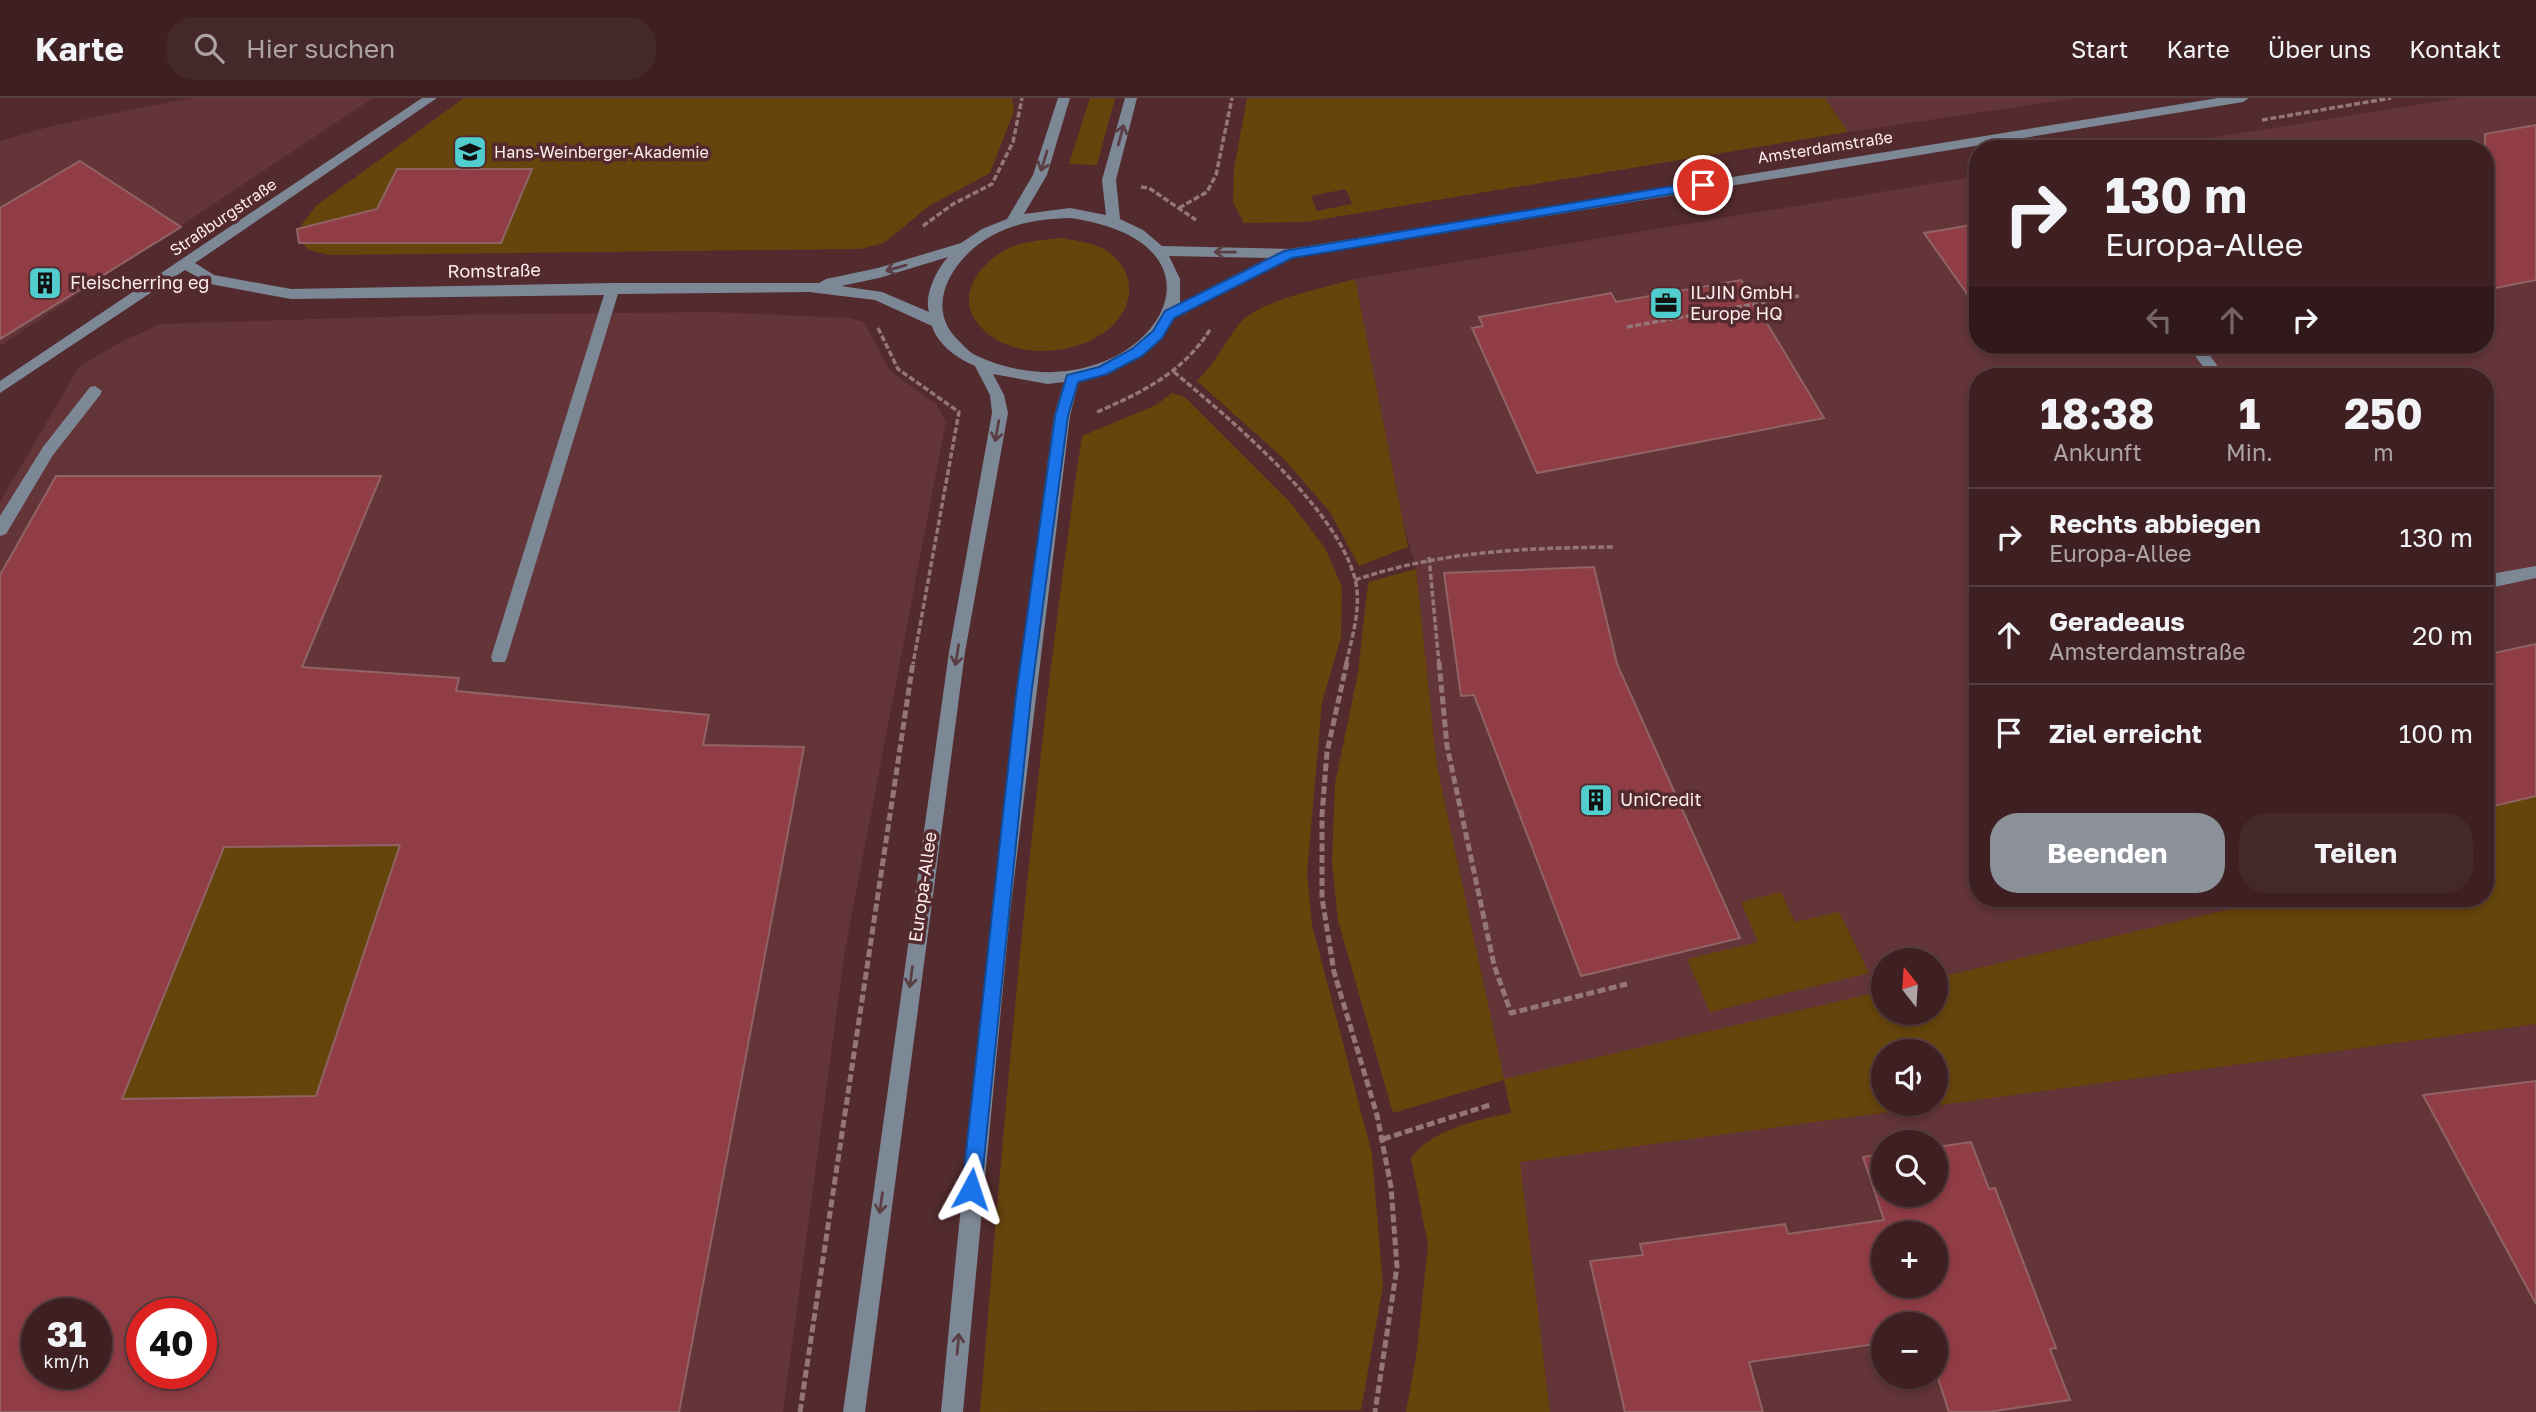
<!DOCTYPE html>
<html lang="de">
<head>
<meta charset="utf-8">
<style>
  body { margin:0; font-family:"Golos Text",sans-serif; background:#45282a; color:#f1f3f6; height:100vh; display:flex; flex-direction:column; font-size:26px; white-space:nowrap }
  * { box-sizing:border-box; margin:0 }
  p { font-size:23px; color:#ada3a5 }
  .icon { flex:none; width:38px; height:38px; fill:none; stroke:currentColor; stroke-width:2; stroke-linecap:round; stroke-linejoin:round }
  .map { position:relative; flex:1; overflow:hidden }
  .panel { position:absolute; left:1969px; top:270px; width:525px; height:539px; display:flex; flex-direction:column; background:#3e2022; border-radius:28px; box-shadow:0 4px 10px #0003,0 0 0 2px #573e40 }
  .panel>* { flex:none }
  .guide { position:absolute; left:1969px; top:42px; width:525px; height:214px; border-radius:28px; box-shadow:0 4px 10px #0003,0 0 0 2px #573e40; background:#3e2022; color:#f1f3f6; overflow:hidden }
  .needle { width:46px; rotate:343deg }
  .fabs { position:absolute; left:1871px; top:850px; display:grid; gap:14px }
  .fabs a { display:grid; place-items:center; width:77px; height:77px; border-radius:50%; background:#3e2022; box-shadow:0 4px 10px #0003,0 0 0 2px #573e40; font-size:35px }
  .speed { position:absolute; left:21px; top:1200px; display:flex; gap:14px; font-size:35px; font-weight:700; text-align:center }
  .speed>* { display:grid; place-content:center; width:91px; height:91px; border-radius:50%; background:#3e2022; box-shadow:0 4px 10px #0003,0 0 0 2px #573e40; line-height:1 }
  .speed small { font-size:18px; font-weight:400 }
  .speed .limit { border:10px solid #d22; background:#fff; color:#111 }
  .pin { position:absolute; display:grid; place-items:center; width:60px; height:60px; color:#fff; margin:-30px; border:4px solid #fff; border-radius:50%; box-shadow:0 2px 7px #0007 }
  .me { position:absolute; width:77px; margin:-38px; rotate:5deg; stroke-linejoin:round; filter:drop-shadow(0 0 5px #0008) }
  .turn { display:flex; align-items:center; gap:24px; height:147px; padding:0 21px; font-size:32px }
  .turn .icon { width:91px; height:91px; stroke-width:2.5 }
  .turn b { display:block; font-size:49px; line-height:60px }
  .lanes { display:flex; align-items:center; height:66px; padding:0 21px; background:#0003; justify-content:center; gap:35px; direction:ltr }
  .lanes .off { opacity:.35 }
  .eta { display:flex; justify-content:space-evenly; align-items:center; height:119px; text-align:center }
  .eta b { font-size:42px; font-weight:700; line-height:49px }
  .button { display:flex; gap:14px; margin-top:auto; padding:14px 21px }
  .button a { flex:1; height:80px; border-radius:28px; background:#8c9099; color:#fff; font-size:28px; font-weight:700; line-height:80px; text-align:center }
  .button a+a { background:#45282a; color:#f1f3f6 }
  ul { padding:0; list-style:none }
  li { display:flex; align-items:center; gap:21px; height:98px; padding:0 21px; border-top:2px solid #573e40 }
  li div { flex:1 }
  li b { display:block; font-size:26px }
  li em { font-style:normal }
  header { display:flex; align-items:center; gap:42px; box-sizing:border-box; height:98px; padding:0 35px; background:#3e2022; border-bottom:2px solid #573e40 }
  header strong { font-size:33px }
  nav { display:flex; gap:38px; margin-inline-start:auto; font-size:24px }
  .search { width:490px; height:63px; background:#45282a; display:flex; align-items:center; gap:18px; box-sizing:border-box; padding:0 24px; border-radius:28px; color:#ada3a5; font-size:26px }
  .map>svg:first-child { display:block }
  .built { fill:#633538; fill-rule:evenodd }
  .green { fill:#66450c; fill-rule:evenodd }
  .building { fill:#913d46; stroke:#906365; stroke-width:2; fill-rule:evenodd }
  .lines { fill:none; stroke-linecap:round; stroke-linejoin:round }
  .path-far1 { stroke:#957678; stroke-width:3.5; stroke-dasharray:6 2.5; stroke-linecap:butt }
  .path { stroke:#957678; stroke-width:5; stroke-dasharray:8 3.5; stroke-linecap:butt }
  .minor { fill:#7d8897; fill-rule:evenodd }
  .oneway { stroke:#5b3e43 }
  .route { fill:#1a73e8; stroke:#114b97; stroke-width:2 }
  .labels { text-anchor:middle; stroke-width:7; stroke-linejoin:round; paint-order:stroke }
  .far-street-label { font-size:16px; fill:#feedee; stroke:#532b2e }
  .far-poi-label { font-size:16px; fill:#feedee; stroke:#532b2e; text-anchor:start }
  .street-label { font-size:18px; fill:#feedee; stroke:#532b2e }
  .poi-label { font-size:18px; fill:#feedee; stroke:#532b2e; text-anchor:start }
</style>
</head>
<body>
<header>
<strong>Karte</strong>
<div class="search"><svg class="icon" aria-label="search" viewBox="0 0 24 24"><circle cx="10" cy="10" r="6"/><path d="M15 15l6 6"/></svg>Hier suchen</div>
<nav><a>Start</a><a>Karte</a><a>Über uns</a><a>Kontakt</a></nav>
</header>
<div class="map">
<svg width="2536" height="1314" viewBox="0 0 2536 1314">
  <rect width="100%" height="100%" fill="#532b2e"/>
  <g class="built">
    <polygon points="190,0 373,0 0,248 0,43 52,28"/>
    <polygon points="1825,0 2078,0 1848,34"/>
    <polygon points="2459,0 2536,0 2536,698 2485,710 2485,278 1978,278 1978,800 2278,800 1936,880 1936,863 1883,863 1883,893 1504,982 1437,668 1416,471 1403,424 1355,181 1977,78 1978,247 2485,247 2485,51 2142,51"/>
    <path d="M713,214L850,220L864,224L890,273L937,307L946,323L845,852L783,1314H0V404L79,269L117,246L160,226L443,217ZM37,1216H96V1276H37ZM142,1216H201V1276H142Z"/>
    <path d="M2536,926V1314H1550L1519,1064ZM1883,1045H1936V1097H1883ZM1883,1136H1936V1188H1883ZM1883,1227H1936V1279H1883Z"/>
  </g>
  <g class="green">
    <polygon points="464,0 1012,0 1014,13 990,75 929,108 884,145 860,151 330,157 309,152 300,143 302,126 316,108"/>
    <polygon points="1090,0 1115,0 1097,67 1069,66"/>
    <path d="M1247,0H1825L1848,34L1305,124L1244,125L1233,104L1234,71ZM1346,91L1352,106L1317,113L1311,98Z"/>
    <path d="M1061,140C1076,143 1093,144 1107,153C1134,171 1136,202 1115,225C1082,260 1005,265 976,223C956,195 983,162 1009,150C1025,143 1043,142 1061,140Z"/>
    <path d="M1355,181L1408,449L1359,468L1330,414L1283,360L1197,283C1215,266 1224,245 1239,226C1258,202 1325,190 1355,181Z"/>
    <path d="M1172,295L1185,299L1290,404L1325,450L1342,489L1341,539L1322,604L1307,775L1312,827L1372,1056L1383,1188L1361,1312L980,1314C1007,988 1034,661 1082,338L1156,307Z"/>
    <path d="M1416,471L1437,668L1504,981L1883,893V915H1936V880L2278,800H2485V710L2536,698V926L1520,1064L1550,1314H1406L1417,1253L1428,1147L1411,1060C1431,1032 1479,1021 1511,1015L1504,982L1393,1015L1338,822L1332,764L1335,686L1358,575L1367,494L1369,484ZM1883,954H1936V1006H1883Z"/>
    <polygon points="400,747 316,998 122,1001 224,749"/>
    <polygon points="1781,794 1795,824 1839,814 1869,875 1710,914 1687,861 1758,844 1741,804"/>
  </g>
  <g class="building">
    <polygon points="2536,27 2536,182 2485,192 2485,36"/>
    <polygon points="80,63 181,129 0,241 0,110"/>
    <polygon points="397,71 532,71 501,145 299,145 297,131 377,111"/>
    <polygon points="1978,126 1978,211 1924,135"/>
    <polygon points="1741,182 1824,320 1537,375 1472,230 1483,228 1479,219 1611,195 1616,204"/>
    <path d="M56,378H381L302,569L459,580L456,593L709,617L703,647L804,649L679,1314H0V477ZM400,747L316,998L122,1001L224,749ZM37,1216H96V1276H37ZM142,1216H201V1276H142Z"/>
    <polygon points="1594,469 1617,566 1740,840 1581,878 1474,597 1461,598 1444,475"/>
    <polygon points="2536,546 2536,698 2485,710 2485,557"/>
    <polygon points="2536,983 2536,1206 2423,997"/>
    <path d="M1971,1044L1989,1091L1995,1090L2056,1250L2050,1251L2070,1302L1988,1314H1949L1936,1274V1227H1883V1245L1749,1264L1763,1314H1625L1590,1163L1643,1157L1640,1146L1785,1126L1788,1136L1884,1122L1863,1059L1883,1056V1097H1936V1049ZM1883,1136H1936V1188H1883Z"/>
  </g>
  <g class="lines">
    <g class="path-far1">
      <polyline points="2262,22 2391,0"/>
      <polyline points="1141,89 1149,90 1196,122"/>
      <polyline points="1179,110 1207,94 1216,77 1232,0"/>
      <polyline points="923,128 953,106 992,86 1013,44 1022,0"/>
      <polyline points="1627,229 1799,198"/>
      <polyline points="878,230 898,271 959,314 913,566"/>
      <path d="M1174,274C1230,321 1337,410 1355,481C1362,509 1352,539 1346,566"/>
      <path d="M1097,314C1143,294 1184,274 1211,230"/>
      <polyline points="1429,459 1439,566"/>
      <path d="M1355,482C1440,453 1525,450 1614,449"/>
    </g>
    <g class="path">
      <polyline points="1347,564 1327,654 1322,717 1322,800 1334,874 1377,1017 1391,1089 1397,1169 1375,1314"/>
      <polyline points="1439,564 1447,648 1494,867 1511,915 1627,886"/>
      <polyline points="1383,1041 1490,1007"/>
      <polyline points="800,1314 913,564"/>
    </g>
    <g class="minor">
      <path d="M422,0H437L195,165L214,177L291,191L613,185H819L826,181L878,170L961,145L982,131L1007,121L1033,77L1058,0H1070L1047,77L1024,116L1070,110L1106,117L1102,82L1125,0H1137L1116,82L1120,121L1143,132L1162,148L1289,151L2218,0H2249L2243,4L1291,160L1175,220L1140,260L1099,279L1079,282L1070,318L1010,815L963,1314H941C972,981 1009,649 1054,318L1064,284L1048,286L993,276L1004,297L1008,315L965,554L865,1314H843L949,554L992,315L990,297L975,268C958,261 937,246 932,228L875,202L809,194L618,196L507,559L505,564H493L491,559L604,197L291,201L210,186L185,172L0,295V283ZM1070,120C1265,148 1130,330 975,257C969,254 964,248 959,243C921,208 955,157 993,137C1017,124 1043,121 1070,120ZM1169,158L1268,160L1180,205V181ZM948,159C936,172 924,198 929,214L882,194L841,188L879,180Z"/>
      <polygon points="2187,247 2202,247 2225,278 2210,278"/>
      <polygon points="95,288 102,293 100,297 53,357 6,436 0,438 0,418 43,349 90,289"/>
      <polygon points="2536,468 2536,480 2485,491 2485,477"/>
    </g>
  </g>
  <defs><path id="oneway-shaft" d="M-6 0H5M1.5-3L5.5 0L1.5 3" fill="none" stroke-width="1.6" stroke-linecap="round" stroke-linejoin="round" transform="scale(1.75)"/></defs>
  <g class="oneway">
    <use href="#oneway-shaft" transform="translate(1121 37) rotate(-75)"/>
    <use href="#oneway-shaft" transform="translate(1044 63) rotate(107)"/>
    <use href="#oneway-shaft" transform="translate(1225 154) rotate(-179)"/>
    <use href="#oneway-shaft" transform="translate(896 170) rotate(164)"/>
    <use href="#oneway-shaft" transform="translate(997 333) rotate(100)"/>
    <use href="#oneway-shaft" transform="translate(957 557) rotate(99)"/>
    <use href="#oneway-shaft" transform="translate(911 879) rotate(98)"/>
    <use href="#oneway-shaft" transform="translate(881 1105) rotate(98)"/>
    <use href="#oneway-shaft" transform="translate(958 1246) rotate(-85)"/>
  </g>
  <polygon class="route" points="1703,83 1709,87 1707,90 1292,160 1174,220 1162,240 1142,258 1107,276 1078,284 1068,318 1031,598 981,1091 978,1098 971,1101 965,1098 962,1091 1016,598 1055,318 1067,277 1099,269 1132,251 1153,233 1165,213 1284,153"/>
  <defs>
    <g id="school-square" transform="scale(1.75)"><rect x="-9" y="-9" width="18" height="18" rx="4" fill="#52cdce" stroke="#532b2e"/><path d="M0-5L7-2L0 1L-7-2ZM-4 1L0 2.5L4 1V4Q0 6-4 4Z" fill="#111"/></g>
    <g id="building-square" transform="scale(1.75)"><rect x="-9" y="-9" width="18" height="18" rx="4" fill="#52cdce" stroke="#532b2e"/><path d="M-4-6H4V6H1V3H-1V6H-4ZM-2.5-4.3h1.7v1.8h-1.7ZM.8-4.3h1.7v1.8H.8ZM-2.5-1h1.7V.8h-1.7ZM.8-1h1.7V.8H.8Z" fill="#111"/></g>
    <g id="office-square" transform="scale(1.75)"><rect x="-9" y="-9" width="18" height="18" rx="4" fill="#52cdce" stroke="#532b2e"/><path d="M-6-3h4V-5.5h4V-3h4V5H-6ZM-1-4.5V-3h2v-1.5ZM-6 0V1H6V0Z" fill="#111"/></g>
  </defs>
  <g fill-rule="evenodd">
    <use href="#school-square" x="470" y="54"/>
    <use href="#building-square" x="45" y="185"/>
    <use href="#office-square" x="1666" y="205"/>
    <use href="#building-square" x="1596" y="702"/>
  </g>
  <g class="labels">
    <g class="far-street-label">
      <text transform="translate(1825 49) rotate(-9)" y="6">Amsterdamstraße</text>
      <text transform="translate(223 119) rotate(-34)" y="6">Straßburgstraße</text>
    </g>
    <g class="far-poi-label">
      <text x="494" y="60">Hans-Weinberger-Akademie</text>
    </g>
    <g class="street-label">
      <text transform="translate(494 173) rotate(-1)" y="6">Romstraße</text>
      <text transform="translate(923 789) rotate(-82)" y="6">Europa-Allee</text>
    </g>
    <g class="poi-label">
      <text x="70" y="191">Fleischerring eg</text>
      <text x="1690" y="201">ILJIN GmbH<tspan x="1690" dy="21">Europe HQ</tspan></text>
      <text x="1620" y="708">UniCredit</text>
    </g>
  </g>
</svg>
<div class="fabs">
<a><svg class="needle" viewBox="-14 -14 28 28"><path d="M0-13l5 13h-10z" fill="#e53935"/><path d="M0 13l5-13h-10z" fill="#ada3a5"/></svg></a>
<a><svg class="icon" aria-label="sound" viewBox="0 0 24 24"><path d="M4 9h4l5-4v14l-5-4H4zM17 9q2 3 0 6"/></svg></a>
<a><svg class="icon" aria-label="search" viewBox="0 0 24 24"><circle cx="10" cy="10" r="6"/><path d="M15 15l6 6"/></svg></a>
<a>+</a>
<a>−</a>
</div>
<div class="speed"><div>31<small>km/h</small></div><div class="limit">40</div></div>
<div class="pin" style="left:1703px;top:87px;background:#d93025"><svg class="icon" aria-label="arrive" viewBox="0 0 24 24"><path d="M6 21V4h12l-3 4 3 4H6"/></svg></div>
<svg class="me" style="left:971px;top:1091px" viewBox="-20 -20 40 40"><path d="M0-17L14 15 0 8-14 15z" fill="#1a73e8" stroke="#fff" stroke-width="4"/></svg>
<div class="guide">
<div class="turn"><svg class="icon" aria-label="right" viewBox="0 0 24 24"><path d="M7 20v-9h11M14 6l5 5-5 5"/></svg><div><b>130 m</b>Europa-Allee</div></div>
<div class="lanes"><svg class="icon off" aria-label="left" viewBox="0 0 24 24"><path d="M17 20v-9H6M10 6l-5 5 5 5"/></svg><svg class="icon off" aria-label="ahead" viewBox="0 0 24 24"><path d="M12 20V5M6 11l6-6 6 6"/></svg><svg class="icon" aria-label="right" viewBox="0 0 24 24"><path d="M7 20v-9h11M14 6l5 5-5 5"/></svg></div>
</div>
<section class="panel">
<div class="eta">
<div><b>18:38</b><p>Ankunft</p></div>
<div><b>1</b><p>Min.</p></div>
<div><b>250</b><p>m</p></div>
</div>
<ul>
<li><svg class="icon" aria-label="right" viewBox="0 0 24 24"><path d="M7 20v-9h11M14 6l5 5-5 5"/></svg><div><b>Rechts abbiegen</b><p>Europa-Allee</p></div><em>130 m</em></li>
<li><svg class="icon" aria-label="ahead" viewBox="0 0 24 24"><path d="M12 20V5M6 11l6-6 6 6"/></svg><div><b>Geradeaus</b><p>Amsterdamstraße</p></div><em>20 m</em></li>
<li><svg class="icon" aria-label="arrive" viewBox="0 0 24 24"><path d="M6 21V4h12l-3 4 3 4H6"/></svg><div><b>Ziel erreicht</b></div><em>100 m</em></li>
</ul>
<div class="button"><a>Beenden</a><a>Teilen</a></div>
</section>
</div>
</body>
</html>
